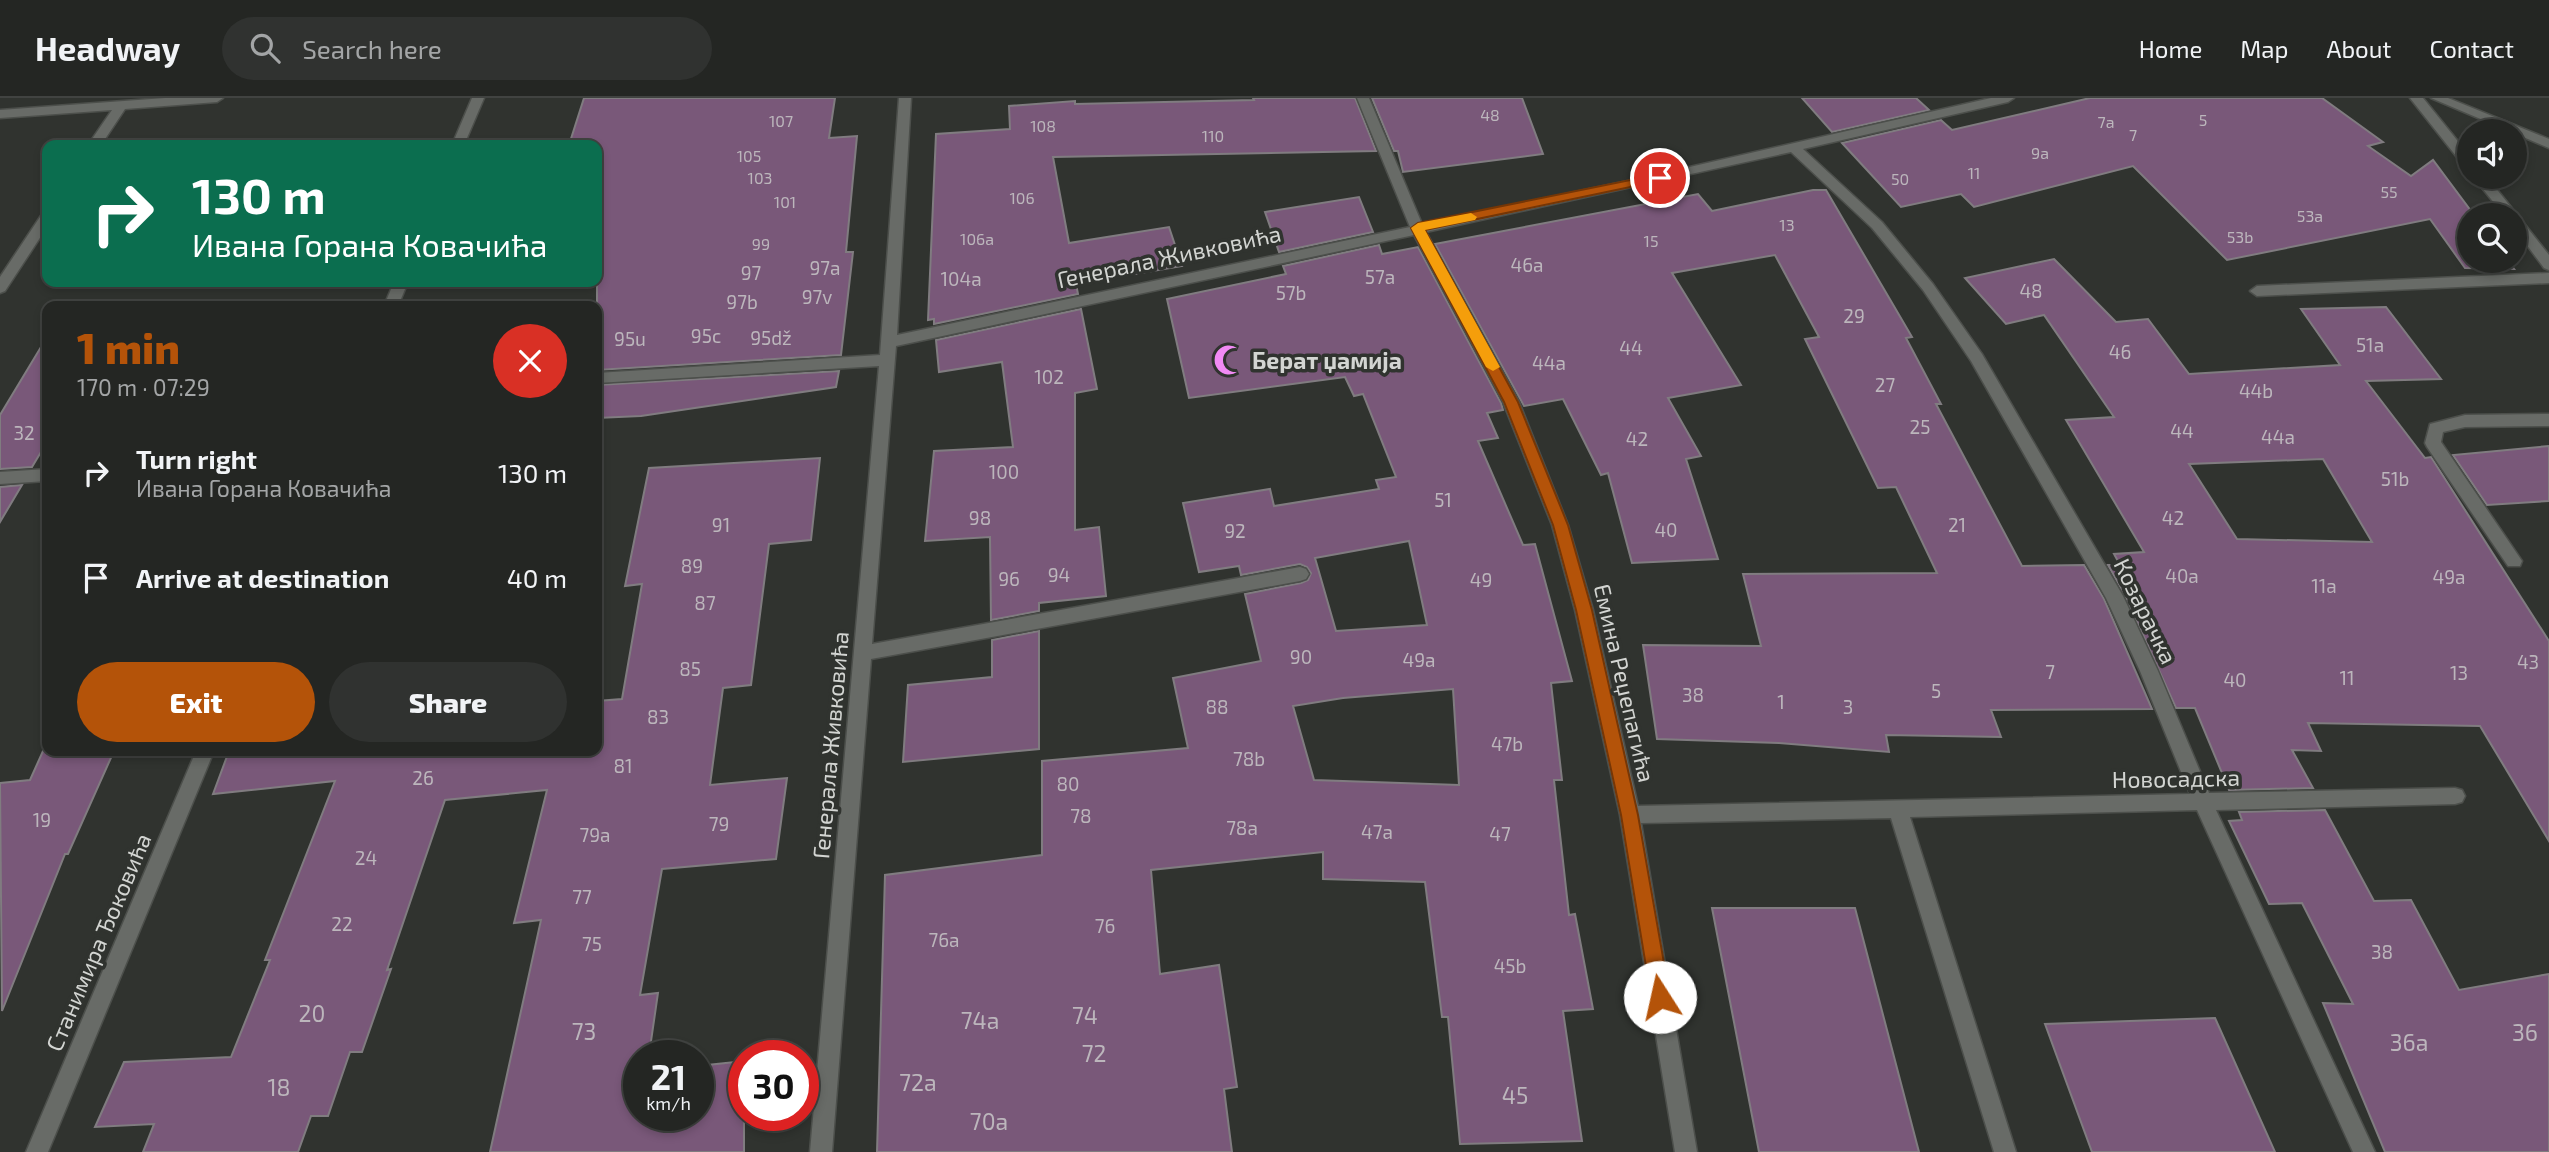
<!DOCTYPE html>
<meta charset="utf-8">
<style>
:root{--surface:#242623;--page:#303230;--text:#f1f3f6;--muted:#a3a5a6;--line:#414341;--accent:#b45309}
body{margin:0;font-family:"Exo 2",sans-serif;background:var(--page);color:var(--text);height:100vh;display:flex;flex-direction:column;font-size:26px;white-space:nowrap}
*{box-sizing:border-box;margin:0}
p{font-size:23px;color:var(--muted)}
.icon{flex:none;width:38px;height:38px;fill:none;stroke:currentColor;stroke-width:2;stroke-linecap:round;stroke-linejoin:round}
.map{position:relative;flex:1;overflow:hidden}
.details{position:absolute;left:42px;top:203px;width:560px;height:455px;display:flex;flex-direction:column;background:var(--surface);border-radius:14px;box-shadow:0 4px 10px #0003,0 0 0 2px var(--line)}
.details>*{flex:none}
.banner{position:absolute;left:42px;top:42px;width:560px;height:147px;border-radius:14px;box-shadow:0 4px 10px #0003,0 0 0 2px var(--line);background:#0b6e4f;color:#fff;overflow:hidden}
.buttons{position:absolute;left:2457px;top:21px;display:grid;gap:14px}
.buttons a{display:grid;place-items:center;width:70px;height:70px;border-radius:50%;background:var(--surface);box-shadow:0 4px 10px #0003,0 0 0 2px var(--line);font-size:35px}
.speed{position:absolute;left:623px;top:942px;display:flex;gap:14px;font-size:35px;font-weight:700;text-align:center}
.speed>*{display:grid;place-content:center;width:91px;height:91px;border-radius:50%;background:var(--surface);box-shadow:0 4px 10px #0003,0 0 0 2px var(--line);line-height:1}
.speed small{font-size:18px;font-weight:400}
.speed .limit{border:10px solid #d22;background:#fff;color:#111}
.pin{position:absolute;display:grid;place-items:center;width:60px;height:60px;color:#fff;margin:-30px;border:4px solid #fff;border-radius:50%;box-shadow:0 2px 7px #0007}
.me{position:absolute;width:77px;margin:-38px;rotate:350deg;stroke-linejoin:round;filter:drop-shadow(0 0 5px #0008)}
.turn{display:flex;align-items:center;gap:24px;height:147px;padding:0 35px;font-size:32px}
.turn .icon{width:91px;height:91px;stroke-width:2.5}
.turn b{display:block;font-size:49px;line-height:60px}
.round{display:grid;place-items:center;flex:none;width:74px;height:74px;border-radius:37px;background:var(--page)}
.summary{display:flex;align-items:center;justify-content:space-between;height:119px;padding:0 35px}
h1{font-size:42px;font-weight:800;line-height:52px;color:var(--accent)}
.button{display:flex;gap:14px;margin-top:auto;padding:14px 35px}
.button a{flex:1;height:80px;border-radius:42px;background:var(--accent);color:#fff;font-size:28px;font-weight:800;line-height:80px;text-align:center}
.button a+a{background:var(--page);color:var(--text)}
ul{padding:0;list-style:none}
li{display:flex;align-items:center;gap:21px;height:105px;padding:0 35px}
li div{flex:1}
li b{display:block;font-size:26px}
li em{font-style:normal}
header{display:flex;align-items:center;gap:42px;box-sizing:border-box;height:98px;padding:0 35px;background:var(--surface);border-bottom:2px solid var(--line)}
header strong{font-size:33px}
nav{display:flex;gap:38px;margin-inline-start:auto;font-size:24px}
.search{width:490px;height:63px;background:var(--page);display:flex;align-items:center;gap:18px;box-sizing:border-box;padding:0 24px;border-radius:38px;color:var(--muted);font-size:26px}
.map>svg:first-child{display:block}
.building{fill:#795879;stroke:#807c80;stroke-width:2;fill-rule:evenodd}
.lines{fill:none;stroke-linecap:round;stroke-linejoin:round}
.minor-casing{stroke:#4c4f4b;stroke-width:3}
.minor{fill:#686b67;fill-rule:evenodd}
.route{fill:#b45309;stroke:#753606;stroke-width:2}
.slow{fill:#f59e0b}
.labels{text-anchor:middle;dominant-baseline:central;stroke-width:7;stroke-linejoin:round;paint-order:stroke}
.far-number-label{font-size:16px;fill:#bcb6bc}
.number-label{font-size:19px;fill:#bcb6bc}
.street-label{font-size:23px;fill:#d3d5d2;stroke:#30332f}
.poi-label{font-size:23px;font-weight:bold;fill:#d3d5d2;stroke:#30332f;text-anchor:start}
.near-number-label{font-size:23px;fill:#bcb6bc}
</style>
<header>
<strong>Headway</strong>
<div class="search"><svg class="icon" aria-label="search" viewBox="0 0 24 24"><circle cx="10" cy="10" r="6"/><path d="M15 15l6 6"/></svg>Search here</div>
<nav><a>Home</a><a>Map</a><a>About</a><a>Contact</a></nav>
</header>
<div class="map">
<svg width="2549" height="1054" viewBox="0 0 2549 1054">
<rect width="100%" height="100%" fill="#30332f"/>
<g class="building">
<polygon points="584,0 835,0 829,40 857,38 846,154 853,154 841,257 597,272 597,47 569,47"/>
<polygon points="1253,0 1355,0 1376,53 1053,59 1069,145 1169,129 1182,168 1076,186 1078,196 934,226 934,221 928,222 936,36 1010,31 1009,8 1075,3 1075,6 1254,2"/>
<polygon points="1372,0 1522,0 1543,56 1403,74 1398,53 1394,53"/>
<polygon points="1802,0 1916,0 1929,12 1832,34"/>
<polygon points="2090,0 2322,0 2383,44 2368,48 2411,78 2433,62 2474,117 2469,117 2469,163 2508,163 2514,171 2465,170 2430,121 2227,162 2133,68 1974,109 1961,96 1901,109 1842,45 1941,22 1952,32"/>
<polygon points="1813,92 1826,92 1912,239 1906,240 1941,306 1936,306 2022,468 2084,467 2104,501 2152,611 1991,612 2001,639 1886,637 1889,654 1779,645 1657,641 1643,547 1761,548 1743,476 1937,475 1896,389 1878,390 1805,241 1819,239 1775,157 1672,175 1741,287 1668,300 1701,358 1686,361 1718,461 1632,465 1608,375 1601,377 1563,301 1524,308 1435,146 1698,96 1712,113"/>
<polygon points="1359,99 1373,134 1279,154 1265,114"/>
<path d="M 1379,147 L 1382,156 L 1418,149 L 1501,305 L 1503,312 L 1487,315 L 1498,340 L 1478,343 L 1523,447 L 1535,446 L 1572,583 L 1551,585 L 1562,682 L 1554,682 L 1569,817 L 1575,816 L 1593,911 L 1563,913 L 1582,1043 L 1460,1046 L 1448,919 L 1442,919 L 1425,784 L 1323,781 L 1323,754 L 1151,772 L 1160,876 L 1219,867 L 1237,989 L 1224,991 L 1232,1054 L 877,1054 L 885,777 L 1042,757 L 1042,663 L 1188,650 L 1173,580 L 1261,563 L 1245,496 L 1301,485 L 1308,482 L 1311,475 L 1307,469 L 1300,466 L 1241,477 L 1239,468 L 1199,474 L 1183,405 L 1270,391 L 1274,408 L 1379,391 L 1376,382 L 1396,379 L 1363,296 L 1354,298 L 1345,279 L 1189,300 L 1167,201 L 1286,176 L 1283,168 ZM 1409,443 L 1427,527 L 1336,533 L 1315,460 ZM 1453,591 L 1459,687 L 1314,682 L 1293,608 L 1343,600 Z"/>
<path d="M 2054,161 L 2116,224 L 2148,221 L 2189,276 L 2340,267 L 2301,211 L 2386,209 L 2441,281 L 2366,283 L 2425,360 L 2431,359 L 2549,543 L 2549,743 L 2480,628 L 2308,625 L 2321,653 L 2292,652 L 2313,690 L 2229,692 L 2195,610 L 2176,610 L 2125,497 L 2108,467 L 2120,467 L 2114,456 L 2144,454 L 2066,322 L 2114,319 L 2044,217 L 2006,226 L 1965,180 ZM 2323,361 L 2372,444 L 2237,441 L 2189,366 Z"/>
<polygon points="1081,211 1097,291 1075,295 1075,432 1099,429 1106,498 1039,505 1039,513 991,522 990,439 925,443 934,353 1013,349 1002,264 939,274 936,242"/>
<polygon points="47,239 47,344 32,369 0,371 0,317"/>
<polygon points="839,273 836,289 641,318 597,320 597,287"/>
<polygon points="2549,348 2549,403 2487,407 2453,357"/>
<polygon points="820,360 811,442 769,446 751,587 723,590 710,687 787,680 776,761 662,771 640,897 658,895 649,957 639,957 639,1017 698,1017 698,968 744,963 744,1054 490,1054 541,822 514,825 547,692 445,702 387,872 391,871 362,954 350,954 328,1018 311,1018 298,1054 143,1054 154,1026 95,1029 124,964 231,959 270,862 265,862 335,683 213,696 229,653 597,653 597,603 622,601 642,486 625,488 649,370"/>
<polygon points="22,387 0,424 0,389"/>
<polygon points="1039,533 1039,651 903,664 908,587 992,579 992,542"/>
<polygon points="43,653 114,653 68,756 65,756 2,913 0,685 30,682"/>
<polygon points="2325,712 2374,803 2411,802 2459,892 2549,876 2549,1054 2385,1054 2323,905 2353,906 2302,805 2269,806 2229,723 2242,722 2239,714"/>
<polygon points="1712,810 1855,810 1919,1054 1759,1054"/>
<polygon points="2215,920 2275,1054 2092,1054 2045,926"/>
</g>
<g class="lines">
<g class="minor-casing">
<g id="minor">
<polygon points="165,0 223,0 217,4 125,11 101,47 88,47 112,12 0,20 0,12"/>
<polygon points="472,0 484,0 464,47 452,47"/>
<path d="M 899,0 L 911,0 L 897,237 L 1410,129 L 1357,0 L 1369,0 L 1422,126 L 1633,82 L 1991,0 L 2014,0 L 2008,4 L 1803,51 L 1882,124 L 1933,186 L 1982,256 L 2123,498 L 2158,573 L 2209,695 L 2455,690 L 2462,692 L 2465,698 L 2462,704 L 2455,706 L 2216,712 L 2375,1054 L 2353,1054 L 2197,712 L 1910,719 L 2016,1054 L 1994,1054 L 1891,720 L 1641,725 L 1697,1054 L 1675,1054 L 1620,717 L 1575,512 L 1552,427 L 1503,304 L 1414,137 L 896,248 L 872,546 L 1300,469 L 1306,471 L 1309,476 L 1306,481 L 1300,483 L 871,561 L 832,1054 L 810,1054 L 879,268 L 597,285 L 597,275 L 880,257 ZM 1791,54 L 1872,130 L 1923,192 L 1971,263 L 2106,500 L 2140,573 L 2190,696 L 1638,708 L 1593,512 L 1568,427 L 1519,304 L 1426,134 Z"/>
<polygon points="2410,0 2423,0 2469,57 2469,69 2464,68"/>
<polygon points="2431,0 2448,0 2549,41 2549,50"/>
<polygon points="2473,79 2487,79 2549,157 2549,172 2544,170 2515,131 2515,117 2504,117"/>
<polygon points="47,115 47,129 5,193 0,195 0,179 42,116"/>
<polygon points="2549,175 2549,185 2257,198 2250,193 2257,188"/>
<polygon points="394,184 408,184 398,208 384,208"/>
<polygon points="2549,316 2549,328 2465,329 2443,334 2441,344 2522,463 2520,468 2508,468 2427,349 2425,345 2430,326 2465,317"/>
<polygon points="47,371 47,383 0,386 0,374"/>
<polygon points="196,653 214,653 48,1054 26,1054"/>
</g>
</g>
<use href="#minor" class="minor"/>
</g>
<polygon class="route" points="1660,76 1664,77 1664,82 1425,132 1518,304 1568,427 1592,512 1638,717 1670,899 1667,905 1660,908 1653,905 1651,899 1621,717 1576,512 1553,427 1504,304 1411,130 1418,125"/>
<polygon class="slow" points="1471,115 1477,119 1475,122 1425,132 1500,269 1493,273 1486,269 1411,130 1418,125"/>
<defs>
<g id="mosque-bare" transform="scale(2.415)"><path d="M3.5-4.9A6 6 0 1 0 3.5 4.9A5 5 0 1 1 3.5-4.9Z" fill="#f18af4" stroke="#30332f" stroke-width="2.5" paint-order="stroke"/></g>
</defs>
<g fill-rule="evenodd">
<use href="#mosque-bare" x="1229" y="262"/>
</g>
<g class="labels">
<g class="far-number-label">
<text x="1490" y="16">48</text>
<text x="2203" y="21">5</text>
<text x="781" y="22">107</text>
<text x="2106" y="23">7a</text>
<text x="1043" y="27">108</text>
<text x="2133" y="36">7</text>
<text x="1213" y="37">110</text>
<text x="2040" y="54">9a</text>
<text x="749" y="57">105</text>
<text x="1974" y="74">11</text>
<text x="760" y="79">103</text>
<text x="1900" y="80">50</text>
<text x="2389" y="93">55</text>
<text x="1022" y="99">106</text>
<text x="785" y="103">101</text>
<text x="2310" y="117">53a</text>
<text x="1787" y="126">13</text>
<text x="2240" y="138">53b</text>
<text x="977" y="140">106a</text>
<text x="1651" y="142">15</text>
<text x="761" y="145">99</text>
</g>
<g class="number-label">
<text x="1527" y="166">46a</text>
<text x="825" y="169">97a</text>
<text x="751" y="174">97</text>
<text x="1380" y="178">57a</text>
<text x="961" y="180">104a</text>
<text x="2031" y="192">48</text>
<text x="1291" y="194">57b</text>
<text x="817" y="198">97v</text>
<text x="742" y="203">97b</text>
<text x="1854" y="217">29</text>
<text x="706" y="237">95c</text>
<text x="771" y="239">95dž</text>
<text x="630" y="240">95u</text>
<text x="2370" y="246">51a</text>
<text x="1631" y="249">44</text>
<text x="2120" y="253">46</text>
<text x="1549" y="264">44a</text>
<text x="1049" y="278">102</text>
<text x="1885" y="286">27</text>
<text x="2256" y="292">44b</text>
<text x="1920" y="328">25</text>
<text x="2182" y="332">44</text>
<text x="24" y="334">32</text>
<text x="2278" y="338">44a</text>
<text x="1637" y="340">42</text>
<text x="1004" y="373">100</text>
<text x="2395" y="380">51b</text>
<text x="1443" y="401">51</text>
<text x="980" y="419">98</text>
<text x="2173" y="419">42</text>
<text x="721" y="426">91</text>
<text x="1957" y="426">21</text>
<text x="1666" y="431">40</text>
<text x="1235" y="432">92</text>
<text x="692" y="467">89</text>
<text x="1059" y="476">94</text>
<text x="2182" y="477">40a</text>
<text x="2449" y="478">49a</text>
<text x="1009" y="480">96</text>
<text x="1481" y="481">49</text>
<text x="2324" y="487">11a</text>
<text x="705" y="504">87</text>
<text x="1301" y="558">90</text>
<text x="1419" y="561">49a</text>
<text x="2528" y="563">43</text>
<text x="690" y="570">85</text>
<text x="2050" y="573">7</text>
<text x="2459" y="574">13</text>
<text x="2347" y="579">11</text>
<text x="2235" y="581">40</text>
<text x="1936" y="592">5</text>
<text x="1693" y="596">38</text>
<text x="1781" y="603">1</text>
<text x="1217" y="608">88</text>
<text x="1848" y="608">3</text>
<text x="658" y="618">83</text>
<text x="1507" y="645">47b</text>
<text x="1249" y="660">78b</text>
<text x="623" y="667">81</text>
<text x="423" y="679">26</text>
<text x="1068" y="685">80</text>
<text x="1081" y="717">78</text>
<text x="42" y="721">19</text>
<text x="719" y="725">79</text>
<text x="1242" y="729">78a</text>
<text x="1377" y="733">47a</text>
<text x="1500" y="735">47</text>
<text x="595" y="736">79a</text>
<text x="366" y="759">24</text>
<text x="582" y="798">77</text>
<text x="342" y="825">22</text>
<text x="1105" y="827">76</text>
<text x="944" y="841">76a</text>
<text x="592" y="845">75</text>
<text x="2382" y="853">38</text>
<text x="1510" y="867">45b</text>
</g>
<g class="street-label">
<text transform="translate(1169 158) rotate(-12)">Генерала Живковића</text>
<text transform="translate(2146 513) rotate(64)">Козарачка</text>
<text transform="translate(1625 585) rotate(77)">Емина Реџепагића</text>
<text transform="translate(830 647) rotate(-85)">Генерала Живковића</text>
<text transform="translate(2176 680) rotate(-1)">Новосадска</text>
<text transform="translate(98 844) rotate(-67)">Станимира Ђоковића</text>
</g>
<g class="poi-label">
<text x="1252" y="262">Берат џамија</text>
</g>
<g class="near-number-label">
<text x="312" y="915">20</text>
<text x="1085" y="917">74</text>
<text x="980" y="922">74a</text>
<text x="584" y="933">73</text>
<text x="2525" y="934">36</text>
<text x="2409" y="944">36a</text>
<text x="1094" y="955">72</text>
<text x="918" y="984">72a</text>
<text x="279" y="989">18</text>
<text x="1515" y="997">45</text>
<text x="989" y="1023">70a</text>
</g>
</g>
</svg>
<div class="buttons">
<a><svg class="icon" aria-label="sound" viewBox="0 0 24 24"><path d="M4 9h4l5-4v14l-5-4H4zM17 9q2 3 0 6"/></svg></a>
<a><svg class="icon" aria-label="search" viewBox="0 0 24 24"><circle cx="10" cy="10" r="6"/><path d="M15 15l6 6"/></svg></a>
</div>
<div class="speed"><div>21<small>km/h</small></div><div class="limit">30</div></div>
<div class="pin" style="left:1660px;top:80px;background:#d93025"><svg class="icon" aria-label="arrive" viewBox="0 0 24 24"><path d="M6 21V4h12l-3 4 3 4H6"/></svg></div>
<svg class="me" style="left:1660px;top:899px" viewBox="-20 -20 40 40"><circle r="19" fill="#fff"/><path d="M0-13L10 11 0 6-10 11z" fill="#b45309"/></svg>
<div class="banner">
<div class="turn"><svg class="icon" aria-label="right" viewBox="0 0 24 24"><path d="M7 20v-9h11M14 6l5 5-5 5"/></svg><div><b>130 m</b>Ивана Горана Ковачића</div></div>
</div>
<section class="details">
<div class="summary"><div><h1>1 min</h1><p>170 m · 07:29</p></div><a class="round" style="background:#d93025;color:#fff"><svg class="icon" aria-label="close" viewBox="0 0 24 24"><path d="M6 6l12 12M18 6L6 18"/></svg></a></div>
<ul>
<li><svg class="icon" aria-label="right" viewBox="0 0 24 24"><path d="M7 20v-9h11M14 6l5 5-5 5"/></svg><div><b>Turn right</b><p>Ивана Горана Ковачића</p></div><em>130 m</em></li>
<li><svg class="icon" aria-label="arrive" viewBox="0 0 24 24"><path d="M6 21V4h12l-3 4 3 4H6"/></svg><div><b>Arrive at destination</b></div><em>40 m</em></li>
</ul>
<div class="button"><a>Exit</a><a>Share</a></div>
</section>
</div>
